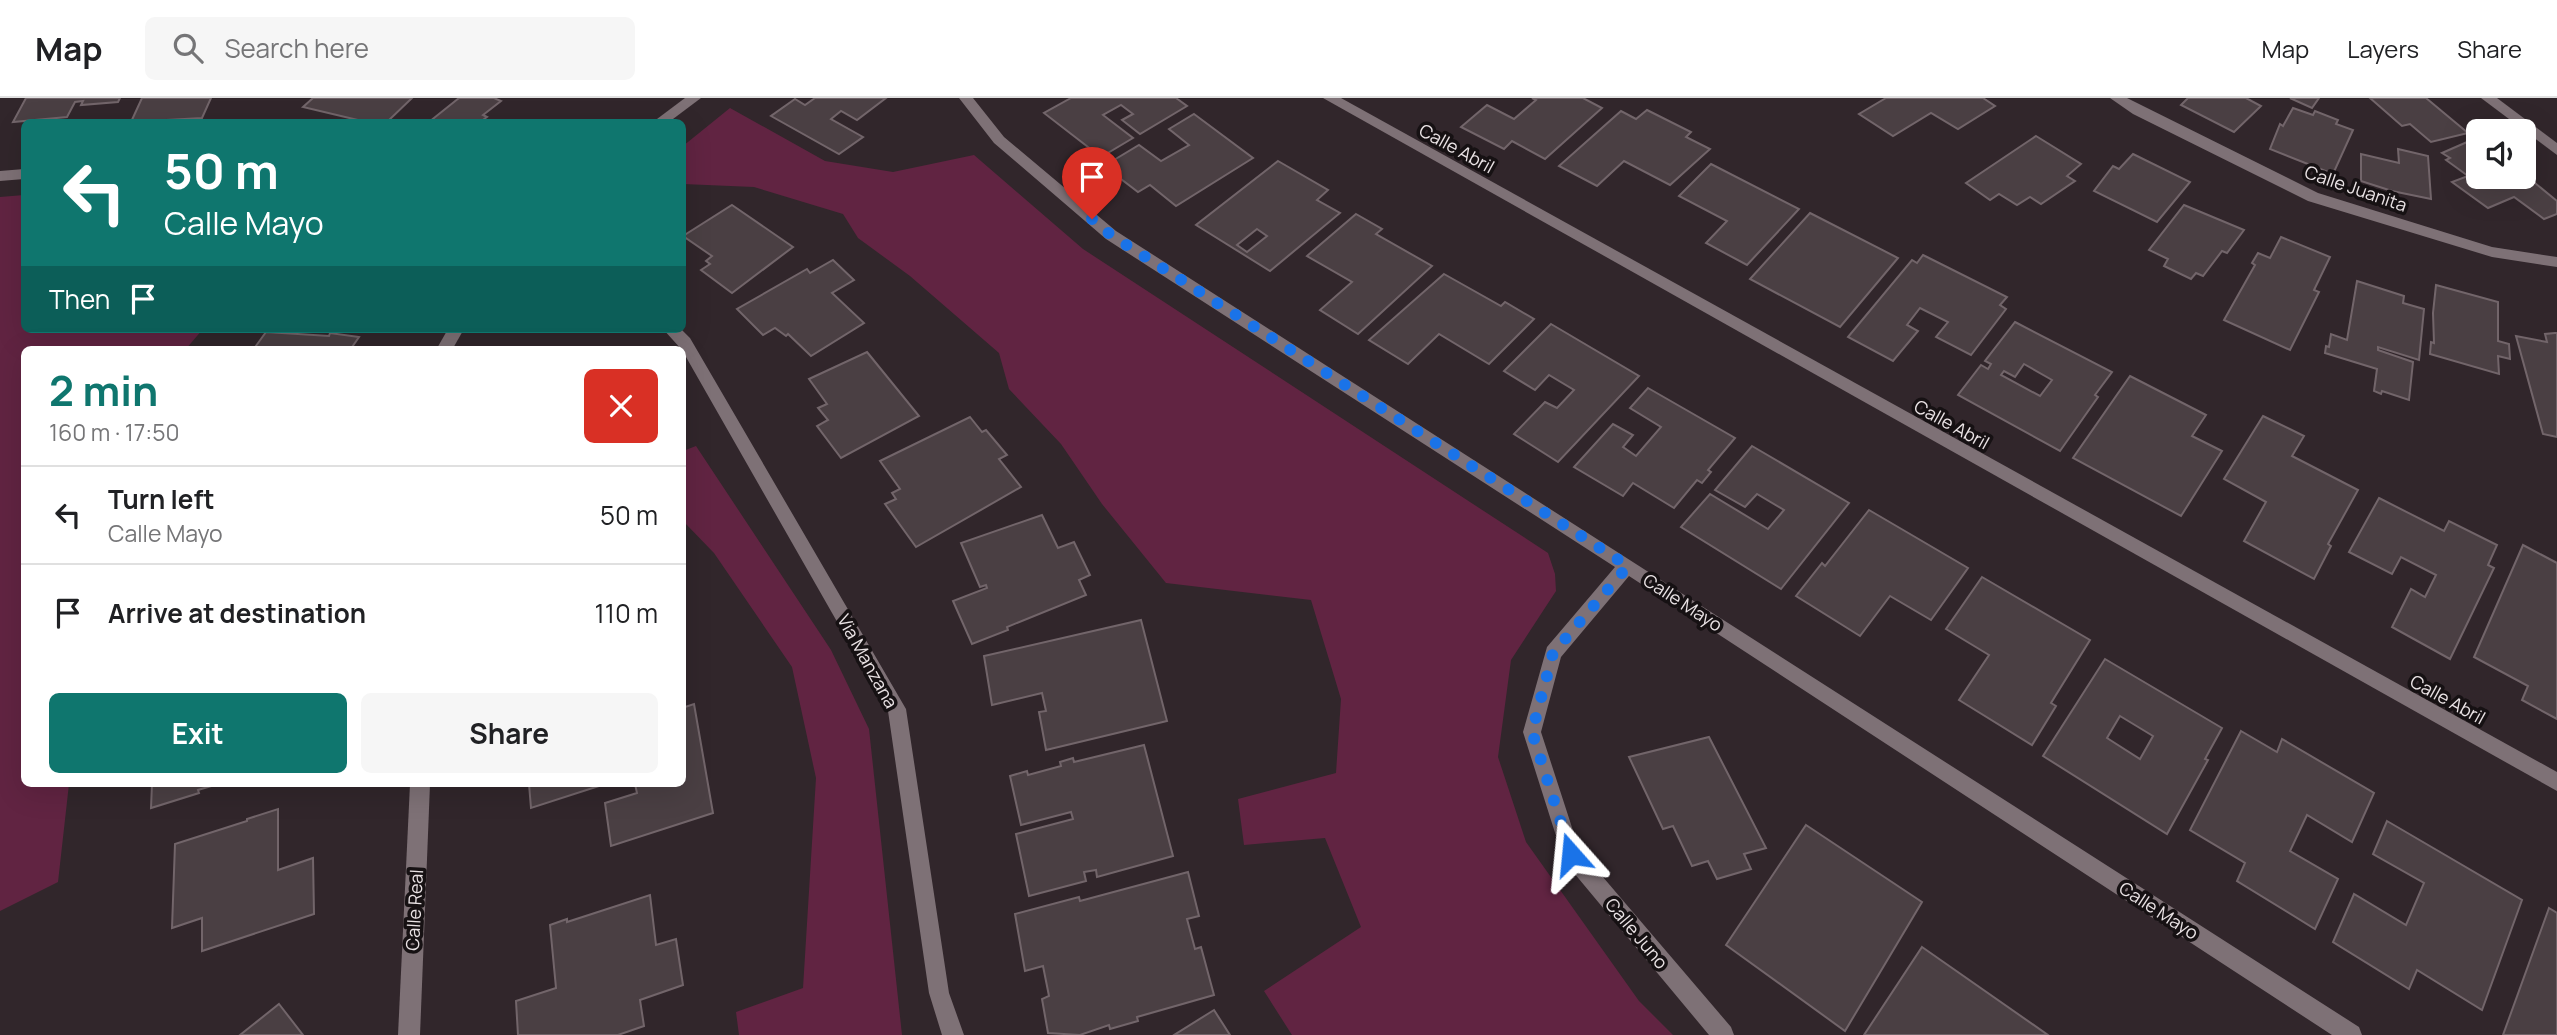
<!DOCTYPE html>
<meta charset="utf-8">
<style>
:root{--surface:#fff;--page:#f6f6f6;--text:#202124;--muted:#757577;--line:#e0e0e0;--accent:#0f766e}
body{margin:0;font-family:Manrope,sans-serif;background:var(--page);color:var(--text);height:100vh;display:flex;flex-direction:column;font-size:26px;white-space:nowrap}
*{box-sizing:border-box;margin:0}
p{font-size:23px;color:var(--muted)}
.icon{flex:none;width:38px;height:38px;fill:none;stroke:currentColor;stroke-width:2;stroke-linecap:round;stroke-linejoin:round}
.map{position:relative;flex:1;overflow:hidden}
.details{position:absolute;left:21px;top:248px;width:665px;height:441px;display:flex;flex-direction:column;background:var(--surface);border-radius:10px;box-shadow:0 7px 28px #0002}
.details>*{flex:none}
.hud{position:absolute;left:21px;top:21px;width:665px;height:214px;border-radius:10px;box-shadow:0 7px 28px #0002;background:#0f766e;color:#fff;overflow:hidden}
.fabs{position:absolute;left:2466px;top:21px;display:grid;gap:14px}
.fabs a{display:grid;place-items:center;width:70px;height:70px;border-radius:10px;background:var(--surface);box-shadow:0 7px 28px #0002;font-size:35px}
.pin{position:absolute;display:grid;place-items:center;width:60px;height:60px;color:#fff;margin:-72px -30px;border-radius:50% 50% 50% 0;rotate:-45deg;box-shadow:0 0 7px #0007}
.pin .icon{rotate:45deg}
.me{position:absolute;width:77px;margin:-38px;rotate:342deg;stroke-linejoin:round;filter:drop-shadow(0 0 5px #0008)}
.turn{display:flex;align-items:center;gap:24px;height:147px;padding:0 28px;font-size:32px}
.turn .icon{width:91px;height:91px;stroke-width:2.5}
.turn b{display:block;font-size:49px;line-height:60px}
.then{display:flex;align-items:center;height:66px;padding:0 28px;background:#0003;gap:14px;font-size:26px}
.round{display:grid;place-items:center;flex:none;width:74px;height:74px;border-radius:10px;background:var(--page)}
.overview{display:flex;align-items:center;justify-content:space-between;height:119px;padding:0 28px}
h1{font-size:42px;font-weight:700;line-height:52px;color:var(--accent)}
.primary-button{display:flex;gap:14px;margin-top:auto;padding:14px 28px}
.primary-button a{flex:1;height:80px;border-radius:10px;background:var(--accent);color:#fff;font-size:28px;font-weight:700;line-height:80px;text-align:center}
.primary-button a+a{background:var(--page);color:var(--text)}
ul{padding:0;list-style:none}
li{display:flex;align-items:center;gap:21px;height:98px;padding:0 28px;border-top:2px solid var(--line)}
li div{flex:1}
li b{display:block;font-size:26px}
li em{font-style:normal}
header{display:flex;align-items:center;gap:42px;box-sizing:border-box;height:98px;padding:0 35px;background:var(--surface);border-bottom:2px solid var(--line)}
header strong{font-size:33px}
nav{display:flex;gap:38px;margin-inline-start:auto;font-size:24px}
.search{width:490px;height:63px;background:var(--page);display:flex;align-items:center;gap:18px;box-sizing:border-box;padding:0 24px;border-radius:10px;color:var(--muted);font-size:26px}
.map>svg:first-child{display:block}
.green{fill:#612442}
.building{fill:#4a3f43;stroke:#72656a;stroke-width:2;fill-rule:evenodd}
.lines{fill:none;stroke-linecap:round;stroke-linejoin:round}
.minor{fill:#7e7176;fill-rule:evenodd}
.tertiary{fill:#7e7176;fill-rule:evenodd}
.route{stroke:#1a73e8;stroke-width:12;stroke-dasharray:0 21.6}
.labels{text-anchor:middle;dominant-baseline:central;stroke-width:7;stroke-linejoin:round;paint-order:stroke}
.street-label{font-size:18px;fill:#eae3e5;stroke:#161113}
</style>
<header>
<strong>Map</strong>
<div class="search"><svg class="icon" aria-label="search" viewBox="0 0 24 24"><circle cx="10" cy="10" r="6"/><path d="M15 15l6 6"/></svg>Search here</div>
<nav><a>Map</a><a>Layers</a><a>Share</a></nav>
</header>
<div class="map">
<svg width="2557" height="937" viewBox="0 0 2557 937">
<rect width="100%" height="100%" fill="#31262b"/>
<g class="green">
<polygon points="730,10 825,63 893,74 974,57 1083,151 1548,455 1555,476 1556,493 1511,562 1498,659 1526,744 1639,903 1673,937 1292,937 1264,893 1361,829 1325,740 1244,747 1238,701 1336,675 1341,601 1311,502 1166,485 1102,406 1061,346 1009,291 999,255 910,178 858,140 843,116 754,89 683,86 683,48"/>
<polygon points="24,97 24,231 203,231 185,252 24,252 24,686 69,686 58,784 0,813 0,99"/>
<polygon points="696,348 831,552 869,631 902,937 739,937 736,914 803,890 816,680 792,569 714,455 683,423 683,353"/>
</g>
<g class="building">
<polygon points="26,0 120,0 118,4 81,7 83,3 75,4 67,19 13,24"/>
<polygon points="142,0 211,0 202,20 131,24"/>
<polygon points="313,0 412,0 387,24 362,23 303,9"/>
<polygon points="459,0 494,0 501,3 483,17 487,19 480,24 429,24"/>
<polygon points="815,0 886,0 857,22 841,13 831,21 863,39 839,56 771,18 795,1 805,7"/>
<polygon points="1071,0 1176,0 1187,8 1140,36 1122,22 1133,16 1121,7 1103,17 1133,40 1101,59 1044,15"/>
<polygon points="1532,0 1583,0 1602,10 1545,61 1512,43 1504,51 1461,29 1487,7 1514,21 1536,2"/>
<polygon points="1886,0 1983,0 1995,8 1958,31 1931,15 1893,38 1859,16"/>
<polygon points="2188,0 2246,0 2261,8 2234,34 2181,7"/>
<polygon points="2290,0 2319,0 2312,10"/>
<polygon points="2370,0 2426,0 2468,35 2431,44 2410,26 2402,28"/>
<polygon points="2293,10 2313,17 2315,13 2338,22 2336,26 2353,32 2333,76 2270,51 2280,26 2283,28"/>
<polygon points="1647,12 1691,34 1686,39 1710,51 1670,87 1624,63 1597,88 1559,68 1621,13 1636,21"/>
<polygon points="1194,16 1253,60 1176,108 1150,87 1138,94 1104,68 1139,47 1161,63 1189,47 1169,31"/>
<polygon points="2036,38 2081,66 2067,78 2075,83 2041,106 2030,99 2017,107 1999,96 1990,102 1966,85"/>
<polygon points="2474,41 2478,44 2478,79 2524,79 2524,76 2557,103 2557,116 2544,121 2514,99 2488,110 2452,84 2468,78 2446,62 2450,60 2442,55"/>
<polygon points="2398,51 2428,58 2431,101 2392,93 2361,83 2361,56 2399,65"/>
<polygon points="2133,56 2190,84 2157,124 2094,93 2113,68 2119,71"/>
<path d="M 1278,63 L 1328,92 L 1317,102 L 1340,115 L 1270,173 L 1196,127 ZM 1257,131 L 1267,138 L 1247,154 L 1237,147 Z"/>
<polygon points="1711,66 1799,111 1747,167 1706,145 1727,123 1679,98"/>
<polygon points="732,107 793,149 732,195 701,172 710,166 706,163 712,158 683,138"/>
<polygon points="2184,107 2244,132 2227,155 2222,153 2203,178 2196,175 2191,181 2164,168 2168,161 2149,152"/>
<polygon points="1810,115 1898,160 1840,229 1750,181"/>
<polygon points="1356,116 1382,131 1376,136 1432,168 1358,236 1320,212 1352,184 1307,158"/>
<polygon points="2281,139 2330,159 2314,192 2319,194 2290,252 2224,222 2255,167 2252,165 2258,155 2270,160"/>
<polygon points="1923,157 2007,199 2000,207 2006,211 1971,257 1936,239 1948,224 1920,210 1907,227 1918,233 1893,263 1848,239 1912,162 1917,165"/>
<polygon points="833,162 854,182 832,195 864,225 811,258 788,236 786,238 775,230 763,237 737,211 807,171 810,175"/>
<polygon points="1444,176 1501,208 1505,204 1534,221 1489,266 1439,236 1408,266 1369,242"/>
<polygon points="2357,183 2404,198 2403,205 2424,211 2419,262 2378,249 2378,252 2413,264 2409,302 2382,293 2381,296 2374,293 2377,271 2325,255 2326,248 2329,249 2331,236 2347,242"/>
<polygon points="2436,187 2498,204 2498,243 2509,246 2510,261 2498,258 2499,276 2430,256 2431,244 2434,245 2433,215"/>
<path d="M 2015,224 L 2112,274 L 2095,297 L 2098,299 L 2060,353 L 1958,297 L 1981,267 L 1988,271 L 1991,266 L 1985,263 ZM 2024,266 L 2052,282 L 2040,298 L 2001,277 L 2004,273 L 2015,279 Z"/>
<polygon points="1551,226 1639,278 1558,364 1514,336 1545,304 1557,310 1574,292 1549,277 1535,292 1504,273"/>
<polygon points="266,234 329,238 330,235 359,239 350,252 253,252"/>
<polygon points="2555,235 2557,235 2557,339 2543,336 2516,238 2547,244 2545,236"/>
<polygon points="867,254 919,318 841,360 817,328 828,322 818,310 827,306 809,281"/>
<polygon points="2130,278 2206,317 2192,338 2222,353 2181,418 2073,360"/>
<polygon points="1648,290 1735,340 1708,372 1711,374 1702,385 1697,382 1674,410 1633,385 1623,398 1574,369 1613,326 1633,337 1623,349 1636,358 1661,329 1630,310"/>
<polygon points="2263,318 2304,338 2292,358 2358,392 2328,446 2331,448 2314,481 2244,443 2266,404 2224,381"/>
<polygon points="970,319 982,334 986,332 1007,357 999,361 1021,389 916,449 885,406 896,401 892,395 900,391 880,363"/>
<polygon points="1752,348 1849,405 1781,491 1681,429 1710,396 1768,431 1784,412 1757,396 1745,409 1715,392"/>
<polygon points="2379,400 2444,433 2449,423 2497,447 2488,467 2494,470 2450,561 2392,529 2411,491 2425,499 2436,477 2401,459 2392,476 2349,454"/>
<polygon points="1869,412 1968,470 1931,522 1890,498 1860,538 1796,498 1822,465 1825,468"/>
<polygon points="1042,417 1058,450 1074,444 1090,477 1079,482 1086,497 1007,529 1008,532 972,546 953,503 987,490 986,487 980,489 961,445"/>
<polygon points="2523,447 2557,465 2557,621 2522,602 2528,588 2474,559"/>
<polygon points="1982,479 2090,542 2051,605 2056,608 2032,647 1959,602 1989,557 1946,531"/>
<polygon points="1141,522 1167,623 1046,652 1039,614 1046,613 1042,595 992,607 984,558"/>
<path d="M 2105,561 L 2222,630 L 2205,661 L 2208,662 L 2167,736 L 2043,658 ZM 2120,618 L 2153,638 L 2140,661 L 2107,640 Z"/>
<polygon points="694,606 713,715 611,748 605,705 637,695 635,686 682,686 682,610"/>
<polygon points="2241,633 2277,654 2282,641 2374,695 2352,744 2307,717 2290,753 2338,781 2315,831 2237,783 2245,765 2190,732"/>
<polygon points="1709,639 1766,750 1744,756 1751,771 1717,781 1708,763 1692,768 1673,728 1663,731 1629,659"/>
<polygon points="1144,647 1173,758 1097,779 1096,772 1084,774 1086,783 1029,798 1016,736 1073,721 1071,714 1021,727 1010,678 1027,673 1028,677 1061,668 1060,664 1073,660 1074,664"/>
<polygon points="152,686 218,686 198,692 199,695 151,710"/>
<polygon points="529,686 599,686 599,688 531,710"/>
<polygon points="278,711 278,772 313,760 314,816 202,853 202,820 172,830 175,746 247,723 247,721"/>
<polygon points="2387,723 2522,802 2482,912 2417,872 2409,891 2333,844 2354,796 2406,827 2424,785 2373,756"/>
<polygon points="1806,727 1922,804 1845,933 1726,847"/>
<polygon points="1188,774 1199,818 1187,821 1195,851 1201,849 1214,897 1137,919 1138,923 1110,931 1109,927 1080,937 1048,935 1042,901 1049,898 1043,868 1025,873 1015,816 1079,799 1080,803"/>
<polygon points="650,797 656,847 676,841 683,887 640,902 644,928 618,937 518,937 516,903 556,890 550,827 567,821 567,824"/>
<polygon points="2549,810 2557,815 2557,937 2503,937"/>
<polygon points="1922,849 2048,937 1864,937"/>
<polygon points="279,906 303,937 240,937"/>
<polygon points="1214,912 1230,937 1174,937"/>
</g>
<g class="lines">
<g class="minor">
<polygon points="959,0 973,0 1004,39 1116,133 2359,929 2362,937 2332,937 1629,478 1561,559 1541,634 1579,751 1731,929 1734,937 1709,937 1564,763 1523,634 1547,549 1615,469 1106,141 994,45"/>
<polygon points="1323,0 1341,0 2557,674 2557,693"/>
<polygon points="2110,0 2127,0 2318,95 2492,149 2557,159 2557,169 2492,159 2308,103 2133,16"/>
<polygon points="24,71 24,81 0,83 0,73"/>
<polygon points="663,231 681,231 690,240 906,611 949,895 964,937 942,937 929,895 888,613 682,252"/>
</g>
<g class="tertiary">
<polygon points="685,0 701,0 669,24 653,24"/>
<polygon points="2481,0 2497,0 2557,45 2557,57"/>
<polygon points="448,231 464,231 452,252 436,252"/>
<polygon points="410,686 430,686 420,937 398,937"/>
</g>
</g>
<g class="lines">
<polyline class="route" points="1092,121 1111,137 1628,468 1553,555 1532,634 1571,756"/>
</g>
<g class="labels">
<g class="street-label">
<text transform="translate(1457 50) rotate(29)">Calle Abril</text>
<text transform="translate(2356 90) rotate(19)">Calle Juanita</text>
<text transform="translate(1952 326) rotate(29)">Calle Abril</text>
<text transform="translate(1683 504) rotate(33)">Calle Mayo</text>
<text transform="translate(868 563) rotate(61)">Via Manzana</text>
<text transform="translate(2448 601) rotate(29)">Calle Abril</text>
<text transform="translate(414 812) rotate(-87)">Calle Real</text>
<text transform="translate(2159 812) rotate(33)">Calle Mayo</text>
<text transform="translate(1637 835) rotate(50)">Calle Juno</text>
</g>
</g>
</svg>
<div class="fabs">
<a><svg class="icon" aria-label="sound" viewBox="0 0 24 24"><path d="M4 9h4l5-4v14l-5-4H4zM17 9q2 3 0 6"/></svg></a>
</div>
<div class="pin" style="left:1092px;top:121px;background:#d93025"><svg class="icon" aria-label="arrive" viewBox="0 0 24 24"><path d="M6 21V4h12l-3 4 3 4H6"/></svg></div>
<svg class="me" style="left:1571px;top:756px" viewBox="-20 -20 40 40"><path d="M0-17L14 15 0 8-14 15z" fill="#1a73e8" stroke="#fff" stroke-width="4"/></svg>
<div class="hud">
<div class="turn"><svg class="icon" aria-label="left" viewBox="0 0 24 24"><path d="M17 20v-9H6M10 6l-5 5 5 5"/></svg><div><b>50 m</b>Calle Mayo</div></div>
<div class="then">Then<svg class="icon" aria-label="arrive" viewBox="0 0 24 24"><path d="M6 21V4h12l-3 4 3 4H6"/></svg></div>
</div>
<section class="details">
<div class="overview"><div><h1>2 min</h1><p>160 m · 17:50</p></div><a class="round" style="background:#d93025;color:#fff"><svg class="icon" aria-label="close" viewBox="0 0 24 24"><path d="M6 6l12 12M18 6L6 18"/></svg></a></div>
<ul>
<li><svg class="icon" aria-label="left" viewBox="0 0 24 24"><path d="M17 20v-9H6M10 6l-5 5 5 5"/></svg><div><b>Turn left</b><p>Calle Mayo</p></div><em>50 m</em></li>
<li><svg class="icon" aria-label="arrive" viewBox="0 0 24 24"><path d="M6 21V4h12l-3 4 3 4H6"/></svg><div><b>Arrive at destination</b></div><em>110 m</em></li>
</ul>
<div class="primary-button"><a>Exit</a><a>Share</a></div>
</section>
</div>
